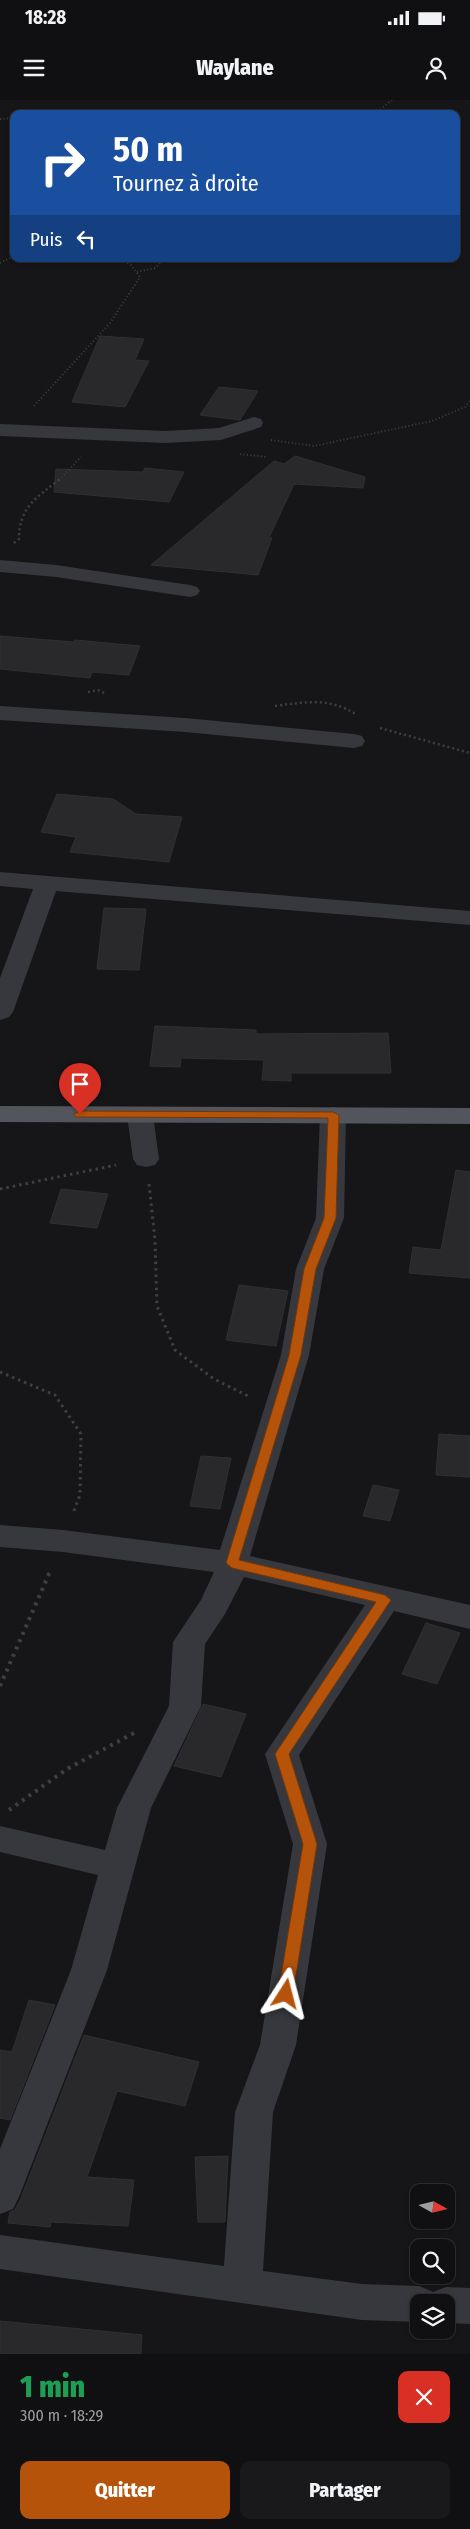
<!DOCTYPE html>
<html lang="fr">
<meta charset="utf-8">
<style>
:root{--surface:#101012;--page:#19191b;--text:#f1f3f6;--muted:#9c9d9f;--line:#303032;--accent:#b45309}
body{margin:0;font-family:"Fira Sans Condensed",sans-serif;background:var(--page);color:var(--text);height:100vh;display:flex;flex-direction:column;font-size:19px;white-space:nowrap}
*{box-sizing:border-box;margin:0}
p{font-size:16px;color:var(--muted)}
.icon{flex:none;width:28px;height:28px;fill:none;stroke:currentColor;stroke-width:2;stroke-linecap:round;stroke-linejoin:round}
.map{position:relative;height:2254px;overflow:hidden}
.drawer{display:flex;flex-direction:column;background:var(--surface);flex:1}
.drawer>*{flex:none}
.banner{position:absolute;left:10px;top:10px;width:450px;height:152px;border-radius:10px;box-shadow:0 1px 4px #0004,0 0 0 1px var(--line);background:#1a4fa0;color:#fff;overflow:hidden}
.needle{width:32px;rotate:98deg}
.fabs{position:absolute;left:410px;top:2084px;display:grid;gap:10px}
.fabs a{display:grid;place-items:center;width:45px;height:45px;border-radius:10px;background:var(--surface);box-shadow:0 1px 4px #0004,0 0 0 1px var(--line);font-size:25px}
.pin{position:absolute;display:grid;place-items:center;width:42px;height:42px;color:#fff;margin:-51px -21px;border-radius:50% 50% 50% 0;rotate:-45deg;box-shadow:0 0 5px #0007}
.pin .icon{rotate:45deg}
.me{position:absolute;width:55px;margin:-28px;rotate:9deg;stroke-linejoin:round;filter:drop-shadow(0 0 4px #0008)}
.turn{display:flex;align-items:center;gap:18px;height:105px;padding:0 20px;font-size:22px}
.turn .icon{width:65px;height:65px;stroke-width:2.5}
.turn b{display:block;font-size:35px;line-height:42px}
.then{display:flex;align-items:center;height:48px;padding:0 20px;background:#0003;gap:10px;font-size:19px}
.round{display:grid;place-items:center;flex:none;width:52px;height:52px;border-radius:10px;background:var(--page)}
.summary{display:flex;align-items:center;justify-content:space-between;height:85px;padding:0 20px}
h1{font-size:30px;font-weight:800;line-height:38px;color:#1e9e55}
.action{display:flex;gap:10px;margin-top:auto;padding:10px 20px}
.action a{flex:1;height:58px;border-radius:10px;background:var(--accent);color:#fff;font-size:20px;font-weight:800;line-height:58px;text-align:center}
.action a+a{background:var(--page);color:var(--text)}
.status{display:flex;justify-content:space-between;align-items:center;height:35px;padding:0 25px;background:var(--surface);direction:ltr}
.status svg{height:14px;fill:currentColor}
header{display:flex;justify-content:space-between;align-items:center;height:65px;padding:0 20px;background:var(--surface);font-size:22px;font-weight:800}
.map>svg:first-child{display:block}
.building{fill:#29292c;stroke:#303034}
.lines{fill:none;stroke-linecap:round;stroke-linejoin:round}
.path-far3{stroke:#3d3f44;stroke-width:2;stroke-dasharray:1 2.5;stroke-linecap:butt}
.path-far2{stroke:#3d3f44;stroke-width:2.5;stroke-dasharray:2 3;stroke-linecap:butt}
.path-far1{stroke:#3d3f44;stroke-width:3;stroke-dasharray:2.5 4;stroke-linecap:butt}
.path{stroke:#3d3f44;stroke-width:4;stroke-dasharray:3 5;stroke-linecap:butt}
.minor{fill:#37383d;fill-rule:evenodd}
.primary{fill:#53555c;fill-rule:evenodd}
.route{fill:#b45309;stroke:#753606}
</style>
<div class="status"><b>18:28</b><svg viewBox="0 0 49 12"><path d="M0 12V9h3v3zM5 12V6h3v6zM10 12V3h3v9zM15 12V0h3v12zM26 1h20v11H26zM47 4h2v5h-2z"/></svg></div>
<header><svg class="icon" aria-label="menu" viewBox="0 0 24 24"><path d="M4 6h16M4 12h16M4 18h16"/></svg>Waylane<svg class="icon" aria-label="person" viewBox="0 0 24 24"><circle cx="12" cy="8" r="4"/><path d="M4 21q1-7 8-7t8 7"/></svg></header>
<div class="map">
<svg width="470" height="2254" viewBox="0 0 470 2254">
<rect width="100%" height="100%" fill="#161618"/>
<g class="building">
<polygon points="100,236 144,239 135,260 149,261 125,307 72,302"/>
<polygon points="219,287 258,291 240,320 200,315"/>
<polygon points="295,356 365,377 363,388 294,384 269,438 272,438 258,475 151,465 274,361 284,364"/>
<polygon points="145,368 184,372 169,402 54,392 56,369 143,372"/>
<polygon points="0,536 74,542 75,540 140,546 129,575 92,572 90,578 0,569"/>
<polygon points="57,694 113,699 136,714 182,717 169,762 70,752 76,737 41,732"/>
<polygon points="104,808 146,809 139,870 97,869"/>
<polygon points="155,926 256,930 256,934 388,933 391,973 291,973 291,981 262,980 264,960 181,958 180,967 150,966"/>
<polygon points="456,1070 470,1072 470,1178 409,1173 413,1147 441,1150"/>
<polygon points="61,1089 108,1094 97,1128 50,1123"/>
<polygon points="239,1185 288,1191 276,1246 226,1240"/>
<polygon points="439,1334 470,1336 470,1377 436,1375"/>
<polygon points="201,1356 231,1358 220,1409 190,1406"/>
<polygon points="373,1385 399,1390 390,1421 363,1416"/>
<polygon points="426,1523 460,1533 437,1584 402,1574"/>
<polygon points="203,1604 246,1614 221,1677 174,1666"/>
<polygon points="29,1900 55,1905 10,2020 0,2018 0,1950 12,1952"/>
<polygon points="84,1935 199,1962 185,2006 117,1991 87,2077 134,2080 128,2126 51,2122 50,2127 8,2123 10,2112 15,2110 21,2098"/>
<polygon points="228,2056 225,2122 198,2122 195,2057"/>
<polygon points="0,2221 142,2235 141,2254 0,2254"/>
</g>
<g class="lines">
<g class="path-far3">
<polyline points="375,14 392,0"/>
<polyline points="0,19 14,18"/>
<polyline points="0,163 14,156"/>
<polyline points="137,172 155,168 164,159"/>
<polyline points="34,306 110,223 140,177 131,165 119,159"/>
<polyline points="271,340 314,346 432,321 465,307 470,301"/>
<polyline points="240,354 267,357"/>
<polyline points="59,380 81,357"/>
</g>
<g class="path-far2">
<path d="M 14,443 L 19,439 C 19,407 37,397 60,379"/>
<polyline points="88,592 98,590 104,593"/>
<path d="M 275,606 C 305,602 330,597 357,615"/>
<polyline points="380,628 470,653"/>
</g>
<g class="path-far1">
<polyline points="149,1084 155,1140 157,1206 175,1250 214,1279 250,1297"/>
<polyline points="0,1089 116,1065"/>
<polyline points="0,1272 55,1295 81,1334 80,1395 73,1413"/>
<polyline points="48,1475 51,1469"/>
</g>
<g class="path">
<polyline points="0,1586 49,1474"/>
<polyline points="9,1710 67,1669 134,1633"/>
</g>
<g class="minor">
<polygon points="254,317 261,319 263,323 261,327 221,340 165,343 0,336 0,324 165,331 219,328"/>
<polygon points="0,460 56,465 190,485 197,487 200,491 197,495 190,497 56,477 0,472"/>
<polygon points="0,606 185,618 354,634 362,636 365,641 362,646 354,648 185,632 0,620"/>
<polygon points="0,772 470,811 470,825 56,791 13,912 9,917 0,920 0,878 33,789 0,786"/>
<polygon points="140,1007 149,1009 153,1015 159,1059 155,1065 146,1067 137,1065 133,1059 127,1015 131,1009"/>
<polygon points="333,1007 342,1009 346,1015 344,1118 324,1169 309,1255 250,1456 470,1505 470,1529 394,1511 299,1655 327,1744 296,1945 273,2012 263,2171 362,2184 419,2186 433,2192 446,2187 470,2188 470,2224 446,2223 446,2202 419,2202 419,2222 362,2220 0,2169 0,2135 224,2166 235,2012 260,1945 293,1744 265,1654 365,1505 244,1477 225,1514 205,1544 201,1606 151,1708 107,1870 19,2097 13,2109 0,2114 0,2049 71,1870 98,1775 0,1752 0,1726 105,1750 117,1708 169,1606 173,1542 201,1500 214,1472 63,1452 0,1447 0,1425 63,1430 220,1450 281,1255 296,1169 316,1118 320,1015 324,1009"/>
</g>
<polygon class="primary" points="0,1006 470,1008 470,1024 0,1022"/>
</g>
<polygon class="route" points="80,1011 333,1012 339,1015 336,1118 316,1169 301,1255 239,1460 385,1495 391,1500 289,1654 317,1744 293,1894 291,1898 286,1900 281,1898 278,1894 303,1744 275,1654 376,1502 232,1468 226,1463 289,1255 304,1169 324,1118 328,1018 76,1017 74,1014"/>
</svg>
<div class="fabs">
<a><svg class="needle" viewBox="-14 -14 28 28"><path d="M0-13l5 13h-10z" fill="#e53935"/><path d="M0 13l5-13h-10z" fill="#9c9d9f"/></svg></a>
<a><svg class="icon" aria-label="search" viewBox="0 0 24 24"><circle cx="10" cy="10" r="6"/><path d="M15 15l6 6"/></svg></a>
<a><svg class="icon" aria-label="layers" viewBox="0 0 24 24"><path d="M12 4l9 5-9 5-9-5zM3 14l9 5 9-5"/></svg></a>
</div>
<div class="pin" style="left:80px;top:1014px;background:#d93025"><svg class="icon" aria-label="arrive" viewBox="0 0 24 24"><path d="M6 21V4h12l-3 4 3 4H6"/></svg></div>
<svg class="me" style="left:286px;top:1894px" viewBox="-20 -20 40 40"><path d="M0-17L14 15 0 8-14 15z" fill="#b45309" stroke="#fff" stroke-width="4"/></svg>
<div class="banner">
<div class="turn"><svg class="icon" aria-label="right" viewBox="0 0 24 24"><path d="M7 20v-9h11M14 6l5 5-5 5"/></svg><div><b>50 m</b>Tournez à droite</div></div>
<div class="then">Puis<svg class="icon" aria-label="left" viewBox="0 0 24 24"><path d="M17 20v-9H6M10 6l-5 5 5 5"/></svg></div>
</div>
</div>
<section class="drawer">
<div class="summary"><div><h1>1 min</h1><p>300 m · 18:29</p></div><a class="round" style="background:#d93025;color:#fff"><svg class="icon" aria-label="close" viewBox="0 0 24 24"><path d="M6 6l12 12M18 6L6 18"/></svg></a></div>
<div class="action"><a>Quitter</a><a>Partager</a></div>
</section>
